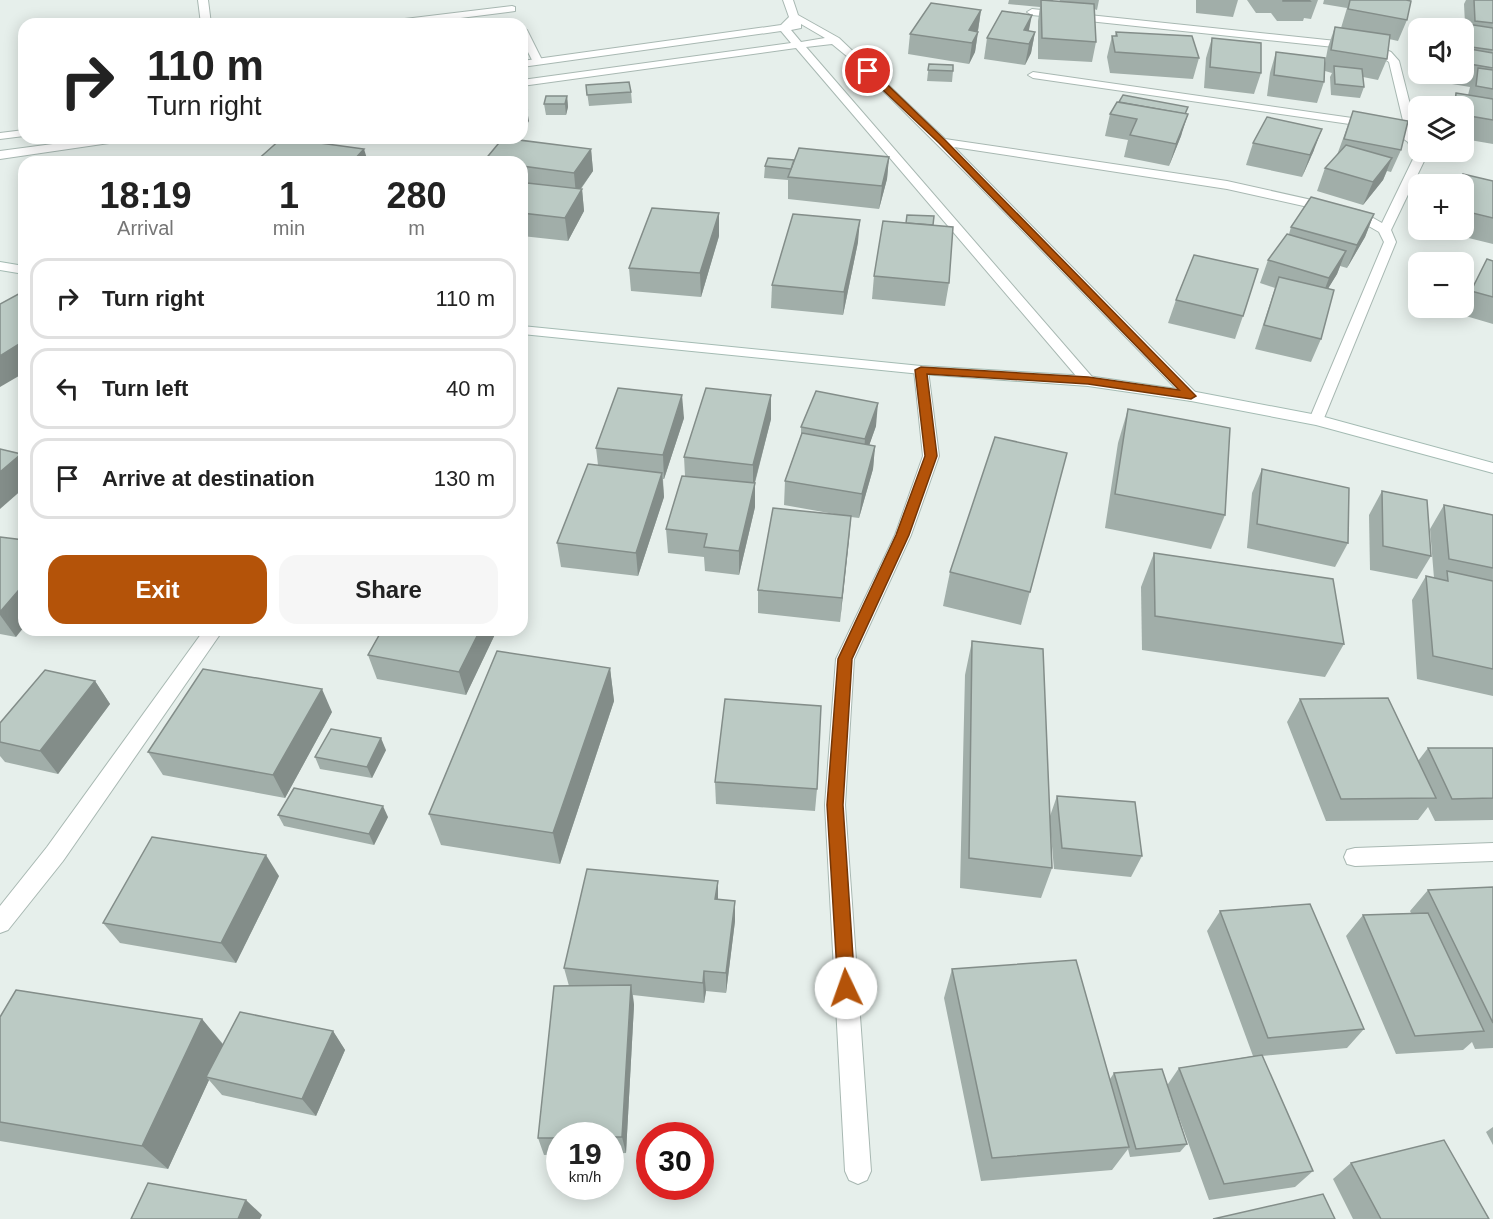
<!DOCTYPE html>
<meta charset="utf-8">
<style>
:root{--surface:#fff;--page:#f6f6f6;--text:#222;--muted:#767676;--line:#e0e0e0;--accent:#b45309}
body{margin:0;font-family:Helvetica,sans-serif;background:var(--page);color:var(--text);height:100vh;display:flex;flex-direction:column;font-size:22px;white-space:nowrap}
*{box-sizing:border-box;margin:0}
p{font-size:20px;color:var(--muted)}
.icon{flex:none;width:33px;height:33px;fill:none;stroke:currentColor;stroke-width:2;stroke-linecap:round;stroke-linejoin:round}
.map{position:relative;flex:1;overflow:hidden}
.side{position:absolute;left:18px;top:156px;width:510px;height:480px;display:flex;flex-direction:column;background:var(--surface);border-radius:18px;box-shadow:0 3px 15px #0003}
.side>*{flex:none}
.hud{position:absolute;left:18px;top:18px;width:510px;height:126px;border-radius:18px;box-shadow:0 3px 15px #0003;background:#fff;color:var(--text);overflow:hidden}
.controls{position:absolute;left:1408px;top:18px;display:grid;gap:12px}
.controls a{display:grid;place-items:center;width:66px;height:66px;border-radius:12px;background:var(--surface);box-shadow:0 3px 15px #0003;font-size:30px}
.speed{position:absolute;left:546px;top:1122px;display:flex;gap:12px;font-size:30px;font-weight:700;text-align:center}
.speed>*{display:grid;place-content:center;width:78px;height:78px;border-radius:50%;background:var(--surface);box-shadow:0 3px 15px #0003;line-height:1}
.speed small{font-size:15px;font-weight:400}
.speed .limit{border:9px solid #d22;background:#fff;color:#111}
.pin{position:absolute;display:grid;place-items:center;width:51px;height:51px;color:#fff;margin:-26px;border:3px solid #fff;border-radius:50%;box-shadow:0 2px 6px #0007}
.me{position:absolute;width:66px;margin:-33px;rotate:357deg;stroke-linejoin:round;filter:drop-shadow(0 0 4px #0008)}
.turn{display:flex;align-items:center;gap:21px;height:126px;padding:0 30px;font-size:27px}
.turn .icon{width:78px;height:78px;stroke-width:2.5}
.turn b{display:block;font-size:42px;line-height:51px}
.eta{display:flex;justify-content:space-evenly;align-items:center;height:102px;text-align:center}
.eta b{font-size:36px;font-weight:700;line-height:42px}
.primary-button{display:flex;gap:12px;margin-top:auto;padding:12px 30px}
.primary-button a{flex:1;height:69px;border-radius:18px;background:var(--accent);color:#fff;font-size:24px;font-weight:700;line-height:69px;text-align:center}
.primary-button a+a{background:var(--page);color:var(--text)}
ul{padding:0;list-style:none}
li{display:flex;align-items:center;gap:18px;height:81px;margin:0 12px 9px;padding:0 18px;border:3px solid var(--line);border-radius:18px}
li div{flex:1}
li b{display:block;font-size:22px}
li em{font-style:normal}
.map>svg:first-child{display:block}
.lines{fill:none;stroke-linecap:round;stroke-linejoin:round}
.lane-casing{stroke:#a8b8b2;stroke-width:2}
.street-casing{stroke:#a8b8b2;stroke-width:2}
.secondary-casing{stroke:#a4bbb3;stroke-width:2}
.lane{fill:#fff;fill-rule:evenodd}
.street{fill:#fff;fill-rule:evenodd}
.secondary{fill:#fff;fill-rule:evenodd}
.wall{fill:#a1aea9}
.shaded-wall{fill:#838d89}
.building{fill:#bbcac4;stroke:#838d89;stroke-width:1.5}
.route{fill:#b45309;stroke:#753606;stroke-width:1.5}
</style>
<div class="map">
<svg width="1493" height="1219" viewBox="0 0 1493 1219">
<rect width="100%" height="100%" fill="#e6efeb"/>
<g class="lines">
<g class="lane-casing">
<g id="lane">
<polygon points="198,0 208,0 211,24 201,24"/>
<polygon points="512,6 515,7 515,11 413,24 383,24 388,21"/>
<polygon points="522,27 527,30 543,62 542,64 533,62 522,40"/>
</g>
</g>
<g class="street-casing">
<g id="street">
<path d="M 783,0 L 793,0 L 798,15 L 839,38 L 945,139 L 1227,181 L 1361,211 L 1382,223 L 1414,157 L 1408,142 L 1391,130 L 1033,78 L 1028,75 L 1033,72 L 1394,124 L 1405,129 L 1389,62 L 1372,51 L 1032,15 L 1027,12 L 1032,9 L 1374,45 L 1391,52 L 1399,61 L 1419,140 L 1419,152 L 1424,152 L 1426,157 L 1391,230 L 1396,242 L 1322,423 L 1317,425 L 1309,420 L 1384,242 L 1379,232 L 1353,217 L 1227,189 L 954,147 L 1199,396 L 1191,401 L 1186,399 L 979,186 L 854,62 L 832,44 L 806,47 L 1093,378 L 1095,381 L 1093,384 L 1083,384 L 796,48 L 522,86 L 522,80 L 791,43 L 781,31 L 522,67 L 522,61 L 781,25 L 789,17 ZM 801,24 L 825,38 L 801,42 L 791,30 L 801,28 Z"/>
<polygon points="24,130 24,136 0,139 0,133"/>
<polygon points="98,138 129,138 123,141 0,159 0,151"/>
<polygon points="921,366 928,370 939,456 911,535 854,659 845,805 871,1171 867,1180 858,1184 849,1180 845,1171 825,805 836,659 895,535 923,456 914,370"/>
<polygon points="204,630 223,630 63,861 8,930 0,933 0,906 47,847"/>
<polygon points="1493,843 1493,861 1355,866 1347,864 1344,857 1347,850 1355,848"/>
</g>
</g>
<g class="secondary-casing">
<g id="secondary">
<polygon points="0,262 24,266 24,274 0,270"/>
<polygon points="522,326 921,366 1088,376 1191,391 1317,415 1493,463 1493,473 1316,425 1191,401 1088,386 921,374 522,334"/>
</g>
</g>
<use href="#lane" class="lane"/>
<use href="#street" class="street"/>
<use href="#secondary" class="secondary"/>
</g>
<g class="wall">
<polygon points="1009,0 1053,0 1053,1 1059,2 1060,0 1099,0 1097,10 1094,9 1096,42 1092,62 1038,59 1038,21 1040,7 1008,4"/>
<polygon points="1196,0 1238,0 1233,17 1196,13"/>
<polygon points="1247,0 1318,0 1311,19 1304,18 1303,21 1277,21 1271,13 1256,13"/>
<polygon points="1324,0 1406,0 1407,20 1398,41 1389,39 1387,59 1378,80 1363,77 1364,87 1360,98 1331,95 1330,77 1332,73 1325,71 1324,82 1317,103 1267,96 1270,73 1276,52 1325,63 1328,47 1335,27 1341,28 1347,8 1323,4"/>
<polygon points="1466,0 1493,0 1493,144 1464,139 1464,106 1451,106 1456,93 1468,95 1470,87 1434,81 1435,74 1464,74 1464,28 1438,28 1441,20 1465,24 1464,4"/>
<polygon points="981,10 975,52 969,64 908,54 910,34"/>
<polygon points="1029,31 1035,32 1031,53 1025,65 984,59 987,38"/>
<polygon points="1116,32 1199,58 1193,79 1110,73 1107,57 1112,36 1115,36"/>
<polygon points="1212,38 1261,73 1254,94 1204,88 1206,58"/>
<polygon points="929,64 953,71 952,82 927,81"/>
<polygon points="586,85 631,92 632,103 589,106"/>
<polygon points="567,96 568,107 566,115 546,115 544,104"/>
<polygon points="1353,111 1401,150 1391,172 1387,171 1383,180 1363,205 1317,191 1325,168 1337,155"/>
<polygon points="1110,114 1186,114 1181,136 1169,166 1124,157 1128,140 1105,136"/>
<polygon points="1253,143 1314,150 1302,177 1246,165"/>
<polygon points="591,149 593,171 581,189 582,189 584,211 568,241 522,236 522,191 524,188 522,187 522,162 484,162 484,161"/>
<polygon points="889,157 887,179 879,209 788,199 788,180 764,178 765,166 794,160"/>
<polygon points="1460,180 1493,181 1493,244 1436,230 1464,230 1464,184"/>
<polygon points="1374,214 1365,237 1347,268 1340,266 1337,274 1328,288 1321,339 1311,362 1255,349 1275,288 1260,283 1268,260 1289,234 1291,227"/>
<polygon points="933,225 949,283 945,306 872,299 874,276"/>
<polygon points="719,236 701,297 631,291 629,268"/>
<polygon points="858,242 843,315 771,308 772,285"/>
<polygon points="1487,259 1493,261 1493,324 1459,314 1462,308 1464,308 1464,304"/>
<polygon points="1176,300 1243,316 1235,339 1168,323"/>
<polygon points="771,395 771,419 755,483 755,507 739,575 705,571 704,557 668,553 666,529 685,476 684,457"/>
<polygon points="1128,409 1225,515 1211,549 1105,528 1118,443"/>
<polygon points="684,418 664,479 663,479 664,497 638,576 561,567 557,543 598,465 596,448"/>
<polygon points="876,426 869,445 875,446 873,469 859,518 851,517 840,622 758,613 758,590 840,515 784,505 785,481 801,435 801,427"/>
<polygon points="1067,453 1021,625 943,606 950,572"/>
<polygon points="1262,469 1348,543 1335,567 1247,548 1252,493"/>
<polygon points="1382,491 1431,556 1417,579 1370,570 1369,515"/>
<polygon points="1444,505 1493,515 1493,696 1417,679 1412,600 1426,576 1434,578 1430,529"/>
<polygon points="0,537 16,637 0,634"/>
<polygon points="1154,553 1344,644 1325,677 1142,650 1141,587"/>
<polygon points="382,630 497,630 466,695 377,679 368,655"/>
<polygon points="972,641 1050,816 1057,796 1142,856 1131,877 1054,869 1051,835 1052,868 1041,898 960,888 965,675"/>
<polygon points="610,668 614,701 560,864 441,845 429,814"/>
<polygon points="95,681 110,704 58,774 5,762 0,756 0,723"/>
<polygon points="1300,699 1418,761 1428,748 1493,748 1493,820 1435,821 1428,807 1418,820 1326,821 1287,722"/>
<polygon points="332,712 285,798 163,775 148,752"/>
<polygon points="386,750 372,778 320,769 315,757"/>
<polygon points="715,782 817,789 815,811 716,804"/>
<polygon points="278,815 388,817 374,845 284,826"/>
<polygon points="279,876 236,963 120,943 103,923"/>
<polygon points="718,881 718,899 735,921 726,993 706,991 704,1003 633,995 634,1005 626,1153 610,1154 610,1136 560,1136 560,1154 544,1155 538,1138 569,986 564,968"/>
<polygon points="1493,887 1493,1048 1475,1049 1472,1042 1463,1050 1396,1054 1346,936 1363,915 1411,913 1410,911 1428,890"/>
<polygon points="1220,911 1364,1029 1347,1048 1262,1056 1313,1171 1295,1187 1209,1200 1177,1112 1187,1144 1180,1152 1130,1157 1128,1149 1112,1170 981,1181 944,998 952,969 1110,1079 1114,1073 1168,1084 1179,1068 1253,1056 1207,931"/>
<polygon points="0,1017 202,1019 223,1044 333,1031 345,1050 316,1116 222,1095 209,1080 168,1169 0,1141"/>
<polygon points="1493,1127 1493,1145 1486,1132"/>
<polygon points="1351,1163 1489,1219 1353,1219 1333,1179"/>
</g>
<g class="shaded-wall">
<polygon points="981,10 978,30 971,43 969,30"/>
<polygon points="1032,15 1028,35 1024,30"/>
<polygon points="978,32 975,52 969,64 972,43"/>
<polygon points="1035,32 1031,53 1025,65 1029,44"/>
<polygon points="567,96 568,107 566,115 565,104"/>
<polygon points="527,110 529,121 522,134 522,120"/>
<polygon points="1188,114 1181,136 1169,166 1176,144"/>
<polygon points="1322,129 1314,150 1302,177 1310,155"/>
<polygon points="364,149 368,162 352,162"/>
<polygon points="591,149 593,171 576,195 574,173"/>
<polygon points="889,157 887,179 879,209 882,186"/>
<polygon points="1392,158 1383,180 1363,205 1373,182"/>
<polygon points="582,189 584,211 568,241 565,218"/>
<polygon points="719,213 719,236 701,297 700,273"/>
<polygon points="1374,214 1365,237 1347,268 1357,245"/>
<polygon points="860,220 858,242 843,315 844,292"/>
<polygon points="1346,251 1337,274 1320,302 1329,278"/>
<polygon points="24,341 24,373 0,387 0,356"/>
<polygon points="682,395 684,418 664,479 663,455"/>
<polygon points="771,395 771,419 753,489 753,465"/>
<polygon points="878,403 876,426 863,463 865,439"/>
<polygon points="875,446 873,469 859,518 862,494"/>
<polygon points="21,454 24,460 24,488 0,509 0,472"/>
<polygon points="662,473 664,497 638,576 636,553"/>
<polygon points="755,483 755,507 739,575 739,551"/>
<polygon points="851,516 849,540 840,622 842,598"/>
<polygon points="24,584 24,627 16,637 0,615 0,612"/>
<polygon points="480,630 497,630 466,695 459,672"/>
<polygon points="610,668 614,701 560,864 553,833"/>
<polygon points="95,681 110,704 58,774 40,751"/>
<polygon points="322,689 332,712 285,798 273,775"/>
<polygon points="381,738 386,750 372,778 367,767"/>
<polygon points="383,806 388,817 374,845 369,834"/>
<polygon points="266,855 279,876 236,963 221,943"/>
<polygon points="718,881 718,902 715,899"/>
<polygon points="735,901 735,921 726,993 726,973"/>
<polygon points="704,971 706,991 704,1003 703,983"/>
<polygon points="631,985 634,1005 626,1153 622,1137"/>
<polygon points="202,1019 224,1046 206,1077 209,1080 168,1169 142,1146"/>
<polygon points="333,1031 345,1050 316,1116 302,1099"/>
<polygon points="246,1200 262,1215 260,1219 238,1219"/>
</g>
<g class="building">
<polygon points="1041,0 1094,4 1096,42 1042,38"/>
<polygon points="1283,0 1309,0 1310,1 1283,1"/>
<polygon points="1350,0 1406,0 1411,1 1407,20 1348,9"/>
<polygon points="1474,0 1493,0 1493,23 1475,21"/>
<polygon points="931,3 981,10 969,30 978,32 972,43 910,34"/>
<polygon points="1002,11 1032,15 1024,30 1035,32 1029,44 987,38"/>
<polygon points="1441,20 1493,28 1493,50 1464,46 1464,28 1441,28"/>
<polygon points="1335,27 1390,35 1387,59 1331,50"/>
<polygon points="1116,32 1192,36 1199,58 1115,52 1112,36 1117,36"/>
<polygon points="1212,38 1261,43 1261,73 1210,67"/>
<polygon points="1464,48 1493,53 1493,68 1464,63"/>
<polygon points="1276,52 1325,58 1324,82 1274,75"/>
<polygon points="929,64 953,65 953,71 928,70"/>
<polygon points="1334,66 1362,69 1364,87 1335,84"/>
<polygon points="1478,68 1493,70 1493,89 1476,86"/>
<polygon points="629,82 631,92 587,95 586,85"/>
<polygon points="1456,93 1493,99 1493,120 1464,115 1464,106 1455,106"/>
<polygon points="1123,95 1188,107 1185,114 1119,102"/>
<polygon points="546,96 567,96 565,104 544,104"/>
<polygon points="1117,102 1188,114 1176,144 1130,135 1137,119 1110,114"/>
<polygon points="522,110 527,110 522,120"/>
<polygon points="1353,111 1408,121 1401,150 1344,139"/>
<polygon points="1267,117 1322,129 1310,155 1253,143"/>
<polygon points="282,138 283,138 364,149 352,162 255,162"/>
<polygon points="503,138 591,149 574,173 522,166 522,162 494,162 484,161"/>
<polygon points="1346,145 1392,158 1373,182 1325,168"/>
<polygon points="799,148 889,157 882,186 788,177"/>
<polygon points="768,158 794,160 791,169 765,166"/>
<polygon points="1463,174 1493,181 1493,218 1464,211 1464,184 1450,184 1452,178 1461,180"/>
<polygon points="527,183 582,189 565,218 522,213 522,191"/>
<polygon points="1311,197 1374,214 1357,245 1291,227"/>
<polygon points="652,208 719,213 700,273 629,268"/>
<polygon points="793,214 860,220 844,292 772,285"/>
<polygon points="907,215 934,216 933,225 906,223"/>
<polygon points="883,221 953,227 949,283 874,276"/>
<polygon points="1287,234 1346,251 1329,278 1268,260"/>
<polygon points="1194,255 1258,269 1243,316 1176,300"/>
<polygon points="1487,259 1493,261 1493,297 1471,291"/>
<polygon points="1279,277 1334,290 1321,339 1264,325"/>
<polygon points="24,291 24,341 0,356 0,304"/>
<polygon points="618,388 682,395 663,455 596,448"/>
<polygon points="706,388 771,395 753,465 684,457"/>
<polygon points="816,391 878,403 865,439 801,427"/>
<polygon points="1128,409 1230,428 1225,515 1115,494"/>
<polygon points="802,433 875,446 862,494 785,481"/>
<polygon points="995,437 1067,453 1030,592 950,572"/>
<polygon points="0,449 21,454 0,472"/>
<polygon points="588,464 662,473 636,553 557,543"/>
<polygon points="1262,469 1349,488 1348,543 1257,524"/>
<polygon points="682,476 755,483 739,551 704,547 707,534 666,529"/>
<polygon points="1382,491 1427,500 1431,556 1383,546"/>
<polygon points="1444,505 1493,515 1493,568 1449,559"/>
<polygon points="773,508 851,516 842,598 758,590"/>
<polygon points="0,537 24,540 24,584 0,612"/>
<polygon points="1154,553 1333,579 1344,644 1155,616"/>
<polygon points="1447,571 1493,581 1493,669 1433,656 1426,576 1448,581"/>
<polygon points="382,630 480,630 459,672 368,655"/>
<polygon points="972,641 1043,649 1052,868 969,858"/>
<polygon points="497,651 610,668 553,833 429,814"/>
<polygon points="203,669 322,689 273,775 148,752"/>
<polygon points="45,670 95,681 40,751 0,742 0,723"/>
<polygon points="1388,698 1436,798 1341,799 1300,699"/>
<polygon points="725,699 821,706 817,789 715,782"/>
<polygon points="331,729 381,738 367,767 315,757"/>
<polygon points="1428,748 1493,748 1493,798 1452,799"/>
<polygon points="294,788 383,806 369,834 278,815"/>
<polygon points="1057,796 1135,802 1142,856 1062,848"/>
<polygon points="152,837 266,855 221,943 103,923"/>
<polygon points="587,869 718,881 715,899 735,901 726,973 704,971 703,983 564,968"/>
<polygon points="1493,887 1493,1023 1428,890"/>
<polygon points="1310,904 1364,1029 1268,1038 1220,911"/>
<polygon points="1428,913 1484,1031 1415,1036 1363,915"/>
<polygon points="1076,960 1129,1147 992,1158 952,969"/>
<polygon points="631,985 622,1137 610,1137 610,1136 560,1136 560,1138 538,1138 554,986"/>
<polygon points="16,990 202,1019 142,1146 0,1122 0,1017"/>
<polygon points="240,1012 333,1031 302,1099 206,1077"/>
<polygon points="1262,1055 1313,1171 1224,1184 1179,1068"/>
<polygon points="1162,1069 1187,1144 1136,1149 1114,1073"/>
<polygon points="1444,1140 1489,1219 1381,1219 1351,1163"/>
<polygon points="148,1183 246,1200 238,1219 131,1219"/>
<polygon points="1323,1194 1335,1219 1213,1219"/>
</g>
<polygon class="route" points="865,69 871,69 945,140 1196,396 1191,399 1088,384 927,374 937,456 909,535 852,659 843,805 855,988 853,994 846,996 840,994 838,988 827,805 838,659 896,535 925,456 915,370 921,367 1088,377 1179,390 939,143 865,73"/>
</svg>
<div class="controls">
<a><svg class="icon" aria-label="sound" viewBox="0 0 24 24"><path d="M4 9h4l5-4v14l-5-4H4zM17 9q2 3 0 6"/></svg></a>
<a><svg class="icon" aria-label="layers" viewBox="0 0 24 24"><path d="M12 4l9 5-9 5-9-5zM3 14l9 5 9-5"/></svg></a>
<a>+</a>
<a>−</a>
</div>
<div class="speed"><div>19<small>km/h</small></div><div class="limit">30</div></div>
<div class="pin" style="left:868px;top:71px;background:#d93025"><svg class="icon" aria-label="arrive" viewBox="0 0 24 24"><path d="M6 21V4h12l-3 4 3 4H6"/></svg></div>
<svg class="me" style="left:846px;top:988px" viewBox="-20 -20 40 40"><circle r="19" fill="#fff"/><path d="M0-13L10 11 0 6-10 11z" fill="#b45309"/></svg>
<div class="hud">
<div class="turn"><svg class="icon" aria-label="right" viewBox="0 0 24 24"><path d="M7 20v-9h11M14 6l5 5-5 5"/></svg><div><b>110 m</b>Turn right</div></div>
</div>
<section class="side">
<div class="eta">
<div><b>18:19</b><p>Arrival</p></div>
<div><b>1</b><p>min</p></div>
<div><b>280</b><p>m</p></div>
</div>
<ul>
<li><svg class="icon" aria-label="right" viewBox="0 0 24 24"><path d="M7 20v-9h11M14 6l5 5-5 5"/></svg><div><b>Turn right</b></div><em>110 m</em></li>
<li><svg class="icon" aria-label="left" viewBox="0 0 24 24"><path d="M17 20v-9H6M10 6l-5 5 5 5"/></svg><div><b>Turn left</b></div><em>40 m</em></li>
<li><svg class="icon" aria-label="arrive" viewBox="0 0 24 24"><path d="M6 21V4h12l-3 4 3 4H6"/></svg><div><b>Arrive at destination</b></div><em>130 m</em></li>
</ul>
<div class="primary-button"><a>Exit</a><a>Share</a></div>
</section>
</div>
